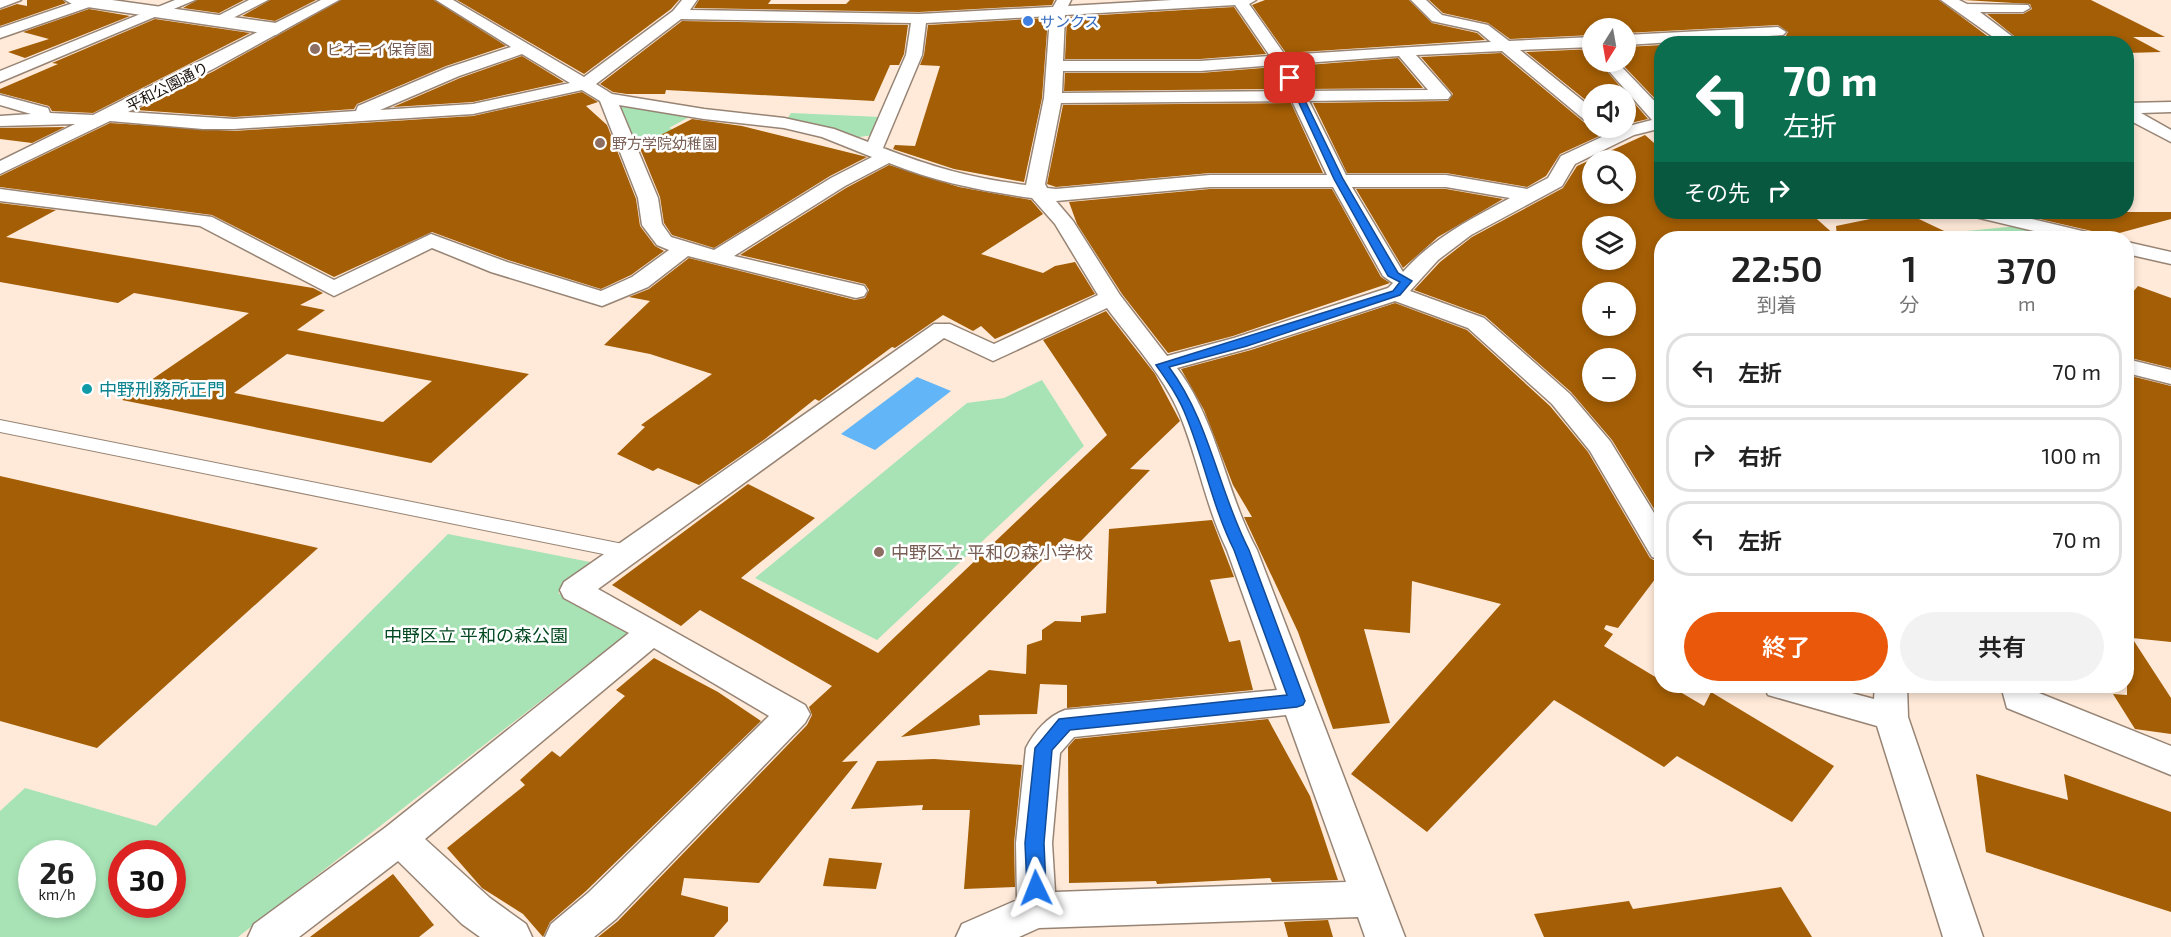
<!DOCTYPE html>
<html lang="ja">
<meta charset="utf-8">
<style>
:root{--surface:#fff;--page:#f2f2f2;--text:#222;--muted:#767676;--line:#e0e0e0;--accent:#ea580c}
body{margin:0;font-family:"Exo 2","Noto Sans JP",sans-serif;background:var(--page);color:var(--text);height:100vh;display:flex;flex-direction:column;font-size:22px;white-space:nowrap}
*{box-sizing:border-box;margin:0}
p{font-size:20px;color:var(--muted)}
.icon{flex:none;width:33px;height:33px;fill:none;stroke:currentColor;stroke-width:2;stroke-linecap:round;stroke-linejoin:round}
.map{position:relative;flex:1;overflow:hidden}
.drawer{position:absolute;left:1654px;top:231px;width:480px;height:462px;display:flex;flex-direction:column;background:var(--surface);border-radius:24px;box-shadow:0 3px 9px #0003}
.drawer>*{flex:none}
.hud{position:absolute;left:1654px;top:36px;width:480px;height:183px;border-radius:24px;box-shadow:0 3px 9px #0003;background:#0b6e4f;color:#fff;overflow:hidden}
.needle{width:39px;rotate:191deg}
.tools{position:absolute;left:1582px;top:18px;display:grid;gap:12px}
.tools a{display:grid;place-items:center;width:54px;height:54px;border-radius:50%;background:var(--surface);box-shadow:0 3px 9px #0003;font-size:30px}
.speed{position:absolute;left:18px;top:840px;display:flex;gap:12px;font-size:30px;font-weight:700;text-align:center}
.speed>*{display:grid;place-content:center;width:78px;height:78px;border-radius:50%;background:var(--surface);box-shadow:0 3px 9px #0003;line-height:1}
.speed small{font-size:15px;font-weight:400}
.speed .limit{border:9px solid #d22;background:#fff;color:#111}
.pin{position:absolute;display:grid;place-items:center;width:51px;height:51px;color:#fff;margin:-26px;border-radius:12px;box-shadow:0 3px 9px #0006}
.me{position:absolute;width:66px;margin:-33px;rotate:358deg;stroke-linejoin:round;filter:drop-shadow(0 0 4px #0008)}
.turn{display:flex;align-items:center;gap:21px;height:126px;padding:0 30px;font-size:27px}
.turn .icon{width:78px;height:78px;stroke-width:2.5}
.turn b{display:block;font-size:42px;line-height:51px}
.then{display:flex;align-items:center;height:57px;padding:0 30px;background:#0003;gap:12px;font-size:22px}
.eta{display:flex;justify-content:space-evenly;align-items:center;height:102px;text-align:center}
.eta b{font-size:36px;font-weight:600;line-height:42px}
.cta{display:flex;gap:12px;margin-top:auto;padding:12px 30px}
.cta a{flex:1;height:69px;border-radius:36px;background:var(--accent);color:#fff;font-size:24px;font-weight:600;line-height:69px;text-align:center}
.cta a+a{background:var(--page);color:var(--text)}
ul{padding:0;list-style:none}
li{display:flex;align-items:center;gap:18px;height:75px;margin:0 12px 9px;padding:0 18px;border:3px solid var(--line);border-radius:24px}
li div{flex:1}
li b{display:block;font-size:22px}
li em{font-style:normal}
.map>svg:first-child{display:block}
.green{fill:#a7e3b5;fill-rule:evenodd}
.water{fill:#62b5f6}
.building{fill:#a45e05;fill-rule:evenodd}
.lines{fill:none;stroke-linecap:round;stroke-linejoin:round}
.pedestrian-casing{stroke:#978474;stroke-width:2}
.minor-casing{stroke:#978474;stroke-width:3}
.tertiary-casing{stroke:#978474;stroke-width:3}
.pedestrian{fill:#fff;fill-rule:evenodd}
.minor{fill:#fff;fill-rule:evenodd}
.tertiary{fill:#fff;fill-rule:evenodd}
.route{fill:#1a73e8;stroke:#114b97;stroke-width:1.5}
.shop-dot{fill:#3f7fe0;stroke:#fff;stroke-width:2}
.education-dot{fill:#8d6e63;stroke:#fff;stroke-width:2}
.culture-dot{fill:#0f9aa8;stroke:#fff;stroke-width:2}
.labels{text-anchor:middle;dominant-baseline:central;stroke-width:5;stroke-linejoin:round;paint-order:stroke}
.far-shop-label{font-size:15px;fill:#366cbe;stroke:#fff;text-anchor:start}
.far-education-label{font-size:15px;fill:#785e54;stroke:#fff;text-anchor:start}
.far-street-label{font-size:15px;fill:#1a130d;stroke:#fff}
.culture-label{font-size:18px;fill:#0d838f;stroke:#fff;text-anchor:start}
.education-label{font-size:18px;fill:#785e54;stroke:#fff;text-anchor:start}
.park-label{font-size:18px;fill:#034921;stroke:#fff}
</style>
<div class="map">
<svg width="2171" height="937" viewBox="0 0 2171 937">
<rect width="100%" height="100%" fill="#ffead9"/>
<g class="green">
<polygon points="622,103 691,116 669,128 687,134 665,144 649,140 633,145 615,106"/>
<polygon points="791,113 881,117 874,135 852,138 787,119"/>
<polygon points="2018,226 2067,238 1970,238 1956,232"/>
<polygon points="1042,380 1084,446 877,640 755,578 967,403 1004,398"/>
<path d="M 448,534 L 595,563 L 558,593 L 629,632 L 238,937 L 0,937 L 0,811 L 25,788 L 156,826 ZM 32,854 L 82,854 L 82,904 L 32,904 ZM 122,854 L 172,854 L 172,904 L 122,904 Z"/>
</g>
<polygon class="water" points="917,377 951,391 875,450 841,434"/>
<g class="building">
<polygon points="27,0 63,0 66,3 0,26 0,10 17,4 27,6"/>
<polygon points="197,0 244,0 219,13 183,8"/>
<polygon points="270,0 316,0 275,21 242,16"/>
<polygon points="341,0 434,0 506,46 446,66 357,104 354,109 234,117 136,110 214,71"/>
<polygon points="457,0 679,0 671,9 584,74"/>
<polygon points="699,0 771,0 768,4 846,4 850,0 1054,0 1052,5 919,12 694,8"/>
<polygon points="1265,0 1409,0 1432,23 1477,33 1485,40 1286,53 1252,5"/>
<polygon points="1429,0 1939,0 1998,44 1685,44 1785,37 1788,32 1778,25 1626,33 1626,28 1593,28 1593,35 1510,39 1488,23 1443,13"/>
<polygon points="1964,0 2091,0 2165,37 2133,37 2161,52 2127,53 2127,44 2024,44 1987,14 2023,14 2032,9 2030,4"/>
<polygon points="1234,7 1266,54 1200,59 1065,59 1067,17"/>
<polygon points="89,9 130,16 25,58 8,52 49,39 23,32"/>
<polygon points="1048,18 1042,98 1024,182 954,169 893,149 895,145 915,146 940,66 920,65 924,55 928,25"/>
<polygon points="155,19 250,33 93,113 52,111 49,106 0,93 0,89 58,64 52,63"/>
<polygon points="682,21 908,25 904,54 899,65 890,65 874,101 666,90 665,94 627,94 613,92 600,84"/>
<polygon points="1662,45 1662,106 1620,62 1626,62 1626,47"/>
<polygon points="1593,49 1593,62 1599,62 1648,119 1626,124 1626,94 1593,94 1593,106 1526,52"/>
<polygon points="1501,53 1586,124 1593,125 1593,128 1617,128 1560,154 1546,176 1527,187 1446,173 1347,173 1313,103 1448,101 1453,94 1421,57"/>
<polygon points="522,56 564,82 473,102 393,107 460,78"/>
<polygon points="1398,58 1423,88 1305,89 1294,66"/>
<polygon points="1274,67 1284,89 1064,91 1065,73 1200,73"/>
<polygon points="582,92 598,102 586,106 607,125 636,199 640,226 655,246 664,251 631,275 601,289 508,260 432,232 334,277 212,215 0,187 0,176 110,123 234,131 473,116"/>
<polygon points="1291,103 1323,173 1210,173 1056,187 1047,184 1063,105"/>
<polygon points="692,119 742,126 867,157 830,176 714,248 672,235 664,223 660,197 639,146"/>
<polygon points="65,127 32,143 0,139 0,128"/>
<path d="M 1645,135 L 1662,150 L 1662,212 L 1809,212 L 1837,237 L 1836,226 L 1904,212 L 1959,238 L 1662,238 L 1662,517 L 1659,517 L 1612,440 L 1571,392 L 1485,316 L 1414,290 L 1440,262 L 1472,237 L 1563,188 L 1577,166 ZM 1593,160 L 1626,160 L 1626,194 L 1593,194 ZM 1593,226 L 1626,226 L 1626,260 L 1593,260 ZM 1593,292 L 1626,292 L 1626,326 L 1593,326 ZM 1593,358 L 1626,358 L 1626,392 L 1593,392 Z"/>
<polygon points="889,165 959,187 1031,200 1043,214 981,254 1043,273 1055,266 1075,262 1095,294 995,339 981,326 973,331 943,315 895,348 892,347 819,401 815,399 765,439 699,485 658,468 653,471 617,454 645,427 641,425 712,374 650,354 604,345 650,301 629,297 649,289 689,258 855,300 865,298 869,290 865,284 740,255 846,188"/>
<polygon points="1210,189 1332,189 1381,277 1390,283 1233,336 1168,353 1122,294 1077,224 1069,202"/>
<polygon points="1356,189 1446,189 1503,199 1438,237 1403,268"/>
<path d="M 0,203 L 56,210 L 6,237 L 313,288 L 323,293 L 300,305 L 325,310 L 297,330 L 529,374 L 431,463 L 122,400 L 249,313 L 134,293 L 118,303 L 0,282 ZM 287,354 L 432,381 L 383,422 L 234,393 Z"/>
<polygon points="2032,212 2171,212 2171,219 2101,238 2096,232 2031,217"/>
<polygon points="2138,286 2171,298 2171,368 2127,357 2127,299"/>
<polygon points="1395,303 1467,330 1550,406 1588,452 1650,558 1662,565 1662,570 1618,628 1606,625 1604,629 1613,634 1604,646 1662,681 1662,686 1670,686 1704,706 1711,692 1834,766 1792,822 1677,756 1664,767 1554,700 1427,832 1351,774 1501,604 1412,581 1410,633 1364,629 1390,723 1333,729 1298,632 1244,517 1252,517 1233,485 1204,410 1181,369 1251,350"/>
<polygon points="1106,311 1155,374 1180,421 1130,469 1150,470 1080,542 1064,538 842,762 858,761 759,883 684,878 681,895 728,907 728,921 714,937 598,937 618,921 807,725 812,715 809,707 832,686 700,610 681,626 612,585 748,484 815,518 741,578 878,653 1107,435 1043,340"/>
<polygon points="2127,375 2171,386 2171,642 2132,638 2171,698 2171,734 2135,729 2113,694 2127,695"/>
<polygon points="0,476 318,548 97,748 0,721"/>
<polygon points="1212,520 1234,577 1210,580 1229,642 1240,640 1253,690 1067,708 1067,685 1040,684 1037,714 979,715 980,725 901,737 989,670 1026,674 1027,645 1042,640 1042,630 1055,621 1081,622 1081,616 1106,613 1109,529"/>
<polygon points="654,658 718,692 761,721 586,891 550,922 543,937 523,914 482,888 447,848 525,785 520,780 552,751 560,757 625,696 616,690"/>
<polygon points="1268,719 1310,796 1338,880 1272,882 1270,878 1157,884 1156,881 1069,883 1068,747 1075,739"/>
<polygon points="934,759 1022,765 1014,843 1015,887 964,889 970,810 922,810 923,805 851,809 877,761"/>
<polygon points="1976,774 2068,800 2064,774 2171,812 2171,912 1986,852"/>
<polygon points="829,858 882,863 876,889 823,886"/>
<polygon points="393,874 434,925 419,937 310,937"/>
<polygon points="1781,887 1812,937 1544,937 1534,914 1629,901 1633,909"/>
<polygon points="1328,920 1333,937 1288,937 1284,922"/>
</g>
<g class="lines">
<g class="pedestrian-casing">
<polygon id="pedestrian" points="0,420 628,545 635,547 639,552 635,557 628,559 0,432"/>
</g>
<g class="minor-casing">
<g id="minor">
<polygon points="0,0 21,0 0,8"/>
<polygon points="82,0 97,2 95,5 0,38 0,28"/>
<polygon points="175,0 195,0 0,82 0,71"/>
<polygon points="249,0 268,0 221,24 211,24 208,21"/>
<path d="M 321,0 L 339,0 L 213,69 L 128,112 L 234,119 L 356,111 L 358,106 L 447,68 L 511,47 L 436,0 L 453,0 L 584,77 L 673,11 L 682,0 L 697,0 L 690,10 L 919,14 L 1053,7 L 1057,0 L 1071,0 L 1068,6 L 1172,0 L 1256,0 L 1249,4 L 1285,55 L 1491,42 L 1478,31 L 1432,21 L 1411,0 L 1426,0 L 1442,15 L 1488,25 L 1509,41 L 1593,37 L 1593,47 L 1520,50 L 1593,109 L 1593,123 L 1587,122 L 1502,51 L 1416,55 L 1448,91 L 1451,95 L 1448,99 L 1309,101 L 1346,175 L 1446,175 L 1527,189 L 1548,178 L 1561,156 L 1621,128 L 1652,120 L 1601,62 L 1617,62 L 1662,109 L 1662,128 L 1634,135 L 1575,164 L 1562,186 L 1471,235 L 1438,260 L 1410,291 L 1484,318 L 1570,394 L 1610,441 L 1662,526 L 1662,560 L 1652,557 L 1590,451 L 1552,404 L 1468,328 L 1395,301 L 1250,348 L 1177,368 C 1218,422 1225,491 1257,550 L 1405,937 L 1365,937 L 1358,917 L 1039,928 L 1019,937 L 956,937 L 962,924 L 1017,900 L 1016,843 L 1026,748 C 1034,732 1048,716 1065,710 L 1277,690 L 1227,550 C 1206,507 1198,459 1180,415 C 1164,376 1132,342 1107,308 L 993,361 L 944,338 L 598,589 L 805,705 L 810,714 L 805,723 L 616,919 L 594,937 L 545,937 L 551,924 L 588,893 L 769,716 L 654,648 L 425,839 L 490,898 L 526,924 L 532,937 L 480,937 L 462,924 L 398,861 L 299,937 L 248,937 L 254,924 L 386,827 L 629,633 L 564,598 L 560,590 L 564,582 L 934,324 L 950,324 L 994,344 L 1098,295 L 1055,224 L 1032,198 C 982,191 936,182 889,163 L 845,186 L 734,256 L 864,286 L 867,291 L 864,296 L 856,298 L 688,256 L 648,287 L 602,306 L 491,272 L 432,248 L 334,296 L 200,226 L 0,201 L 0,189 L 212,217 L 334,280 L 431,234 L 507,262 L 601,291 L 632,277 L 669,250 L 657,245 L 642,225 L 638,198 L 600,101 L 582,90 L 473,114 L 234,129 L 203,129 L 110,121 L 0,174 L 0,161 L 75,124 L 0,126 L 0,116 L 31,114 L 0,105 L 0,95 L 48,108 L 50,113 L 93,115 ZM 1235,5 L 1270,56 L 1200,61 L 1063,61 L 1065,15 ZM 1050,16 L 1044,98 L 1026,185 C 971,178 935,168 883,148 L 922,55 L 926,23 ZM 681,19 L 911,23 L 906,55 L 868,142 L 834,129 L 784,118 L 704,109 L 612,94 L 596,84 ZM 522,54 L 570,83 L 473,104 L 380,110 L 459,76 ZM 1399,56 L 1428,90 L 1304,91 L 1291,64 ZM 1275,65 L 1287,91 L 1062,93 L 1063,71 L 1200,71 ZM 1292,101 L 1327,175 L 1210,175 L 1056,189 L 1047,188 L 1045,184 L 1061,103 ZM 619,105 L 704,119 L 784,128 L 822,137 L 872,157 L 831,178 L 714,250 L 671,237 L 662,224 L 658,198 ZM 1210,187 L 1333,187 L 1383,276 L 1393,283 L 1388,288 L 1234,338 L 1167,356 L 1120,295 L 1073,221 L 1056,201 ZM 1352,187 L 1446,187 L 1510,198 C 1471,219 1433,238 1403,272 ZM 1286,715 L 1346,882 L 1055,892 L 1052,843 L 1060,753 L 1074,737 Z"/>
<polygon points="1941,0 1959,0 1967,4 2028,5 2030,8 2023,12 1980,12 2022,44 2003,44"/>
<polygon points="1778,27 1786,32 1783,35 1626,45 1626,35"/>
<polygon points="2171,102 2171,112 2141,113 2171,130 2171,142 2127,119 2127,103"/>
<polygon points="1968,212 2002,212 2095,234 2098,238 2064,238 1971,216"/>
<polygon points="2127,242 2171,252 2171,264 2127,254"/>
<polygon points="2127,359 2171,370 2171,384 2127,373"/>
<polygon points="1764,686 1825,686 1874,699 1875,686 1907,686 1908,717 1983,937 1943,937 1877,726 1768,695"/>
<polygon points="2001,686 2033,686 2034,691 2171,746 2171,775 2007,708"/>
</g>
</g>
<g class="tertiary-casing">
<polygon id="tertiary" points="65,0 112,0 276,23 285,29 276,35 74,5"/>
</g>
<use href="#pedestrian" class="pedestrian"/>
<use href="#minor" class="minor"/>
<use href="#tertiary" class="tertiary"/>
</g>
<path class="route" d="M 1287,77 L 1294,78 L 1343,179 L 1398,273 L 1412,281 L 1400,295 L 1247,346 L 1169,367 C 1210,422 1218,490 1249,550 L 1305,701 L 1303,705 L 1297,707 L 1070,730 L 1052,750 L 1044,843 L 1046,888 L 1043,894 L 1036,897 L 1029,894 L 1027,888 L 1025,843 L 1035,748 L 1059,719 L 1287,695 L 1234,550 C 1213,508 1204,460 1186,416 C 1179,397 1167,381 1156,365 L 1393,291 L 1400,282 L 1388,276 L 1334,179 Z"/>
<circle class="shop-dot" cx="1028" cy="21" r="6"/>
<g class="education-dot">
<circle cx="315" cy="49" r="6"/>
<circle cx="600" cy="143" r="6"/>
<circle cx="879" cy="552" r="6"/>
</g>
<circle class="culture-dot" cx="87" cy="389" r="6"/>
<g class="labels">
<g class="far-shop-label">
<text x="1040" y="21">サンクス</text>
</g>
<g class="far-education-label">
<text x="327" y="49">ピオニイ保育園</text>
<text x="612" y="143">野方学院幼稚園</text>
</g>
<g class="far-street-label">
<text transform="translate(167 86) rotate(-27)">平和公園通り</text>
</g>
<g class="culture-label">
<text x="99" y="389">中野刑務所正門</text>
</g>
<g class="education-label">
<text x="891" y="552">中野区立 平和の森小学校</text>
</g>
<g class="park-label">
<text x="476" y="635">中野区立 平和の森公園</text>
</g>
</g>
</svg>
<div class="tools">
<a><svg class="needle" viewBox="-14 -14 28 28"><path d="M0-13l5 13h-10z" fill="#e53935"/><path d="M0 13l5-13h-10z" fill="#767676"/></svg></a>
<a><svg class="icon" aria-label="sound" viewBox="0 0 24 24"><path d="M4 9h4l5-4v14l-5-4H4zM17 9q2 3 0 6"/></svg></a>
<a><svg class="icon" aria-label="search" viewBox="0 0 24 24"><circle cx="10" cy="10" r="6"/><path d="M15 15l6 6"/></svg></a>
<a><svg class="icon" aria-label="layers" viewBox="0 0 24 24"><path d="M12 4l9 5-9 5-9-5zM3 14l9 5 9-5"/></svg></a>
<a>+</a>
<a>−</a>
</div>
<div class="speed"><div>26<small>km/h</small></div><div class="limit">30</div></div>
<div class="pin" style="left:1290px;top:78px;background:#d93025"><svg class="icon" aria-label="arrive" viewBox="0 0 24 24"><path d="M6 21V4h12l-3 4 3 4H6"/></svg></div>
<svg class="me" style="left:1036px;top:888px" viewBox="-20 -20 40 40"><path d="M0-17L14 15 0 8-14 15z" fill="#1a73e8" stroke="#fff" stroke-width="4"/></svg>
<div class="hud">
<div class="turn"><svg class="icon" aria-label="left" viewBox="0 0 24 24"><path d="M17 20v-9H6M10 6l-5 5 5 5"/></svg><div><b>70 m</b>左折</div></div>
<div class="then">その先<svg class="icon" aria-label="right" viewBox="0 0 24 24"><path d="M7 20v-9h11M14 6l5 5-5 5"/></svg></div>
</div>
<section class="drawer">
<div class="eta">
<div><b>22:50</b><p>到着</p></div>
<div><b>1</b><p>分</p></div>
<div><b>370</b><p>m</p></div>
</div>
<ul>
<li><svg class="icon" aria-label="left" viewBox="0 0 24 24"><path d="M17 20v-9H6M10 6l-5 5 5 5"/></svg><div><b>左折</b></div><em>70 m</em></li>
<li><svg class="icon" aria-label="right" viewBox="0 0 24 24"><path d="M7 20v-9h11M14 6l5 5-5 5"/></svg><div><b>右折</b></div><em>100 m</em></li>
<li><svg class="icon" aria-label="left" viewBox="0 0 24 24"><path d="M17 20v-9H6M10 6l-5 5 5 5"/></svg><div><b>左折</b></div><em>70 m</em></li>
</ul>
<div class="cta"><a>終了</a><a>共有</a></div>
</section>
</div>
